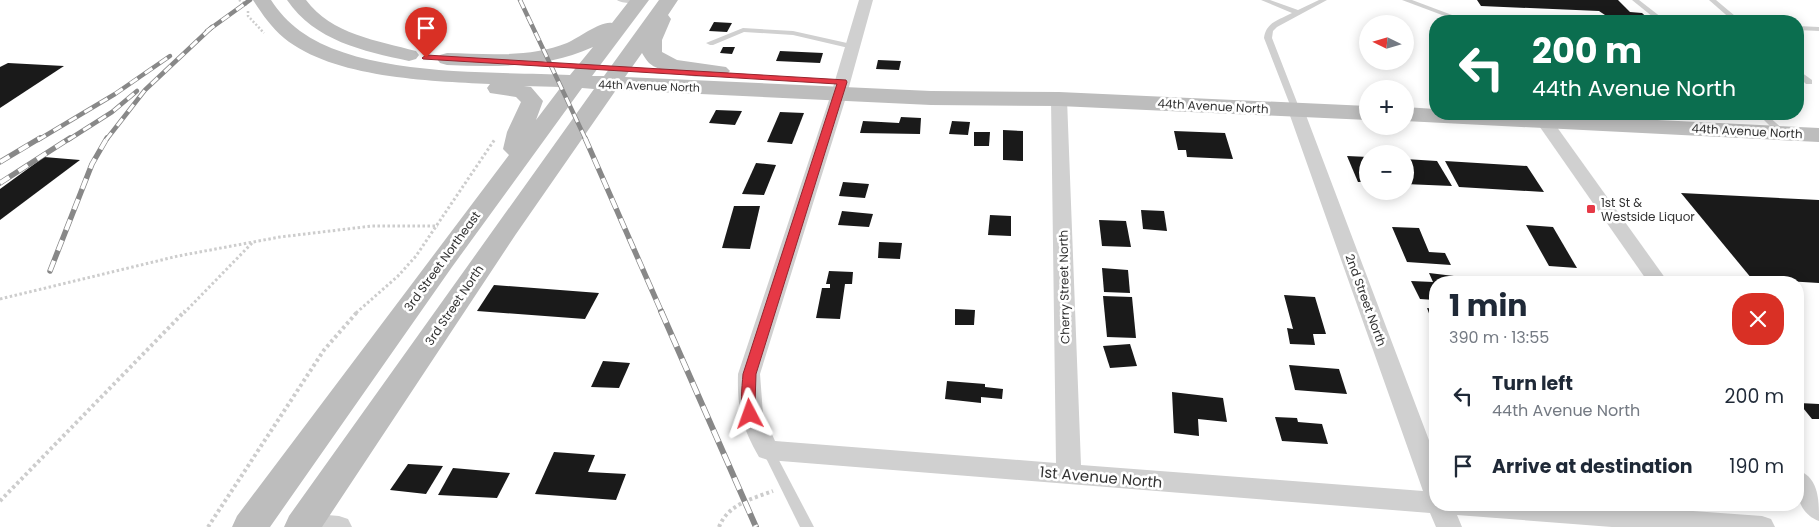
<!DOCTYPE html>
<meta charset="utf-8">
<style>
:root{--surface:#fff;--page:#f6f6f7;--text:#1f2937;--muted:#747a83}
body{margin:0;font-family:Poppins,sans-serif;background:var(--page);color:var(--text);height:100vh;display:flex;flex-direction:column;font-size:19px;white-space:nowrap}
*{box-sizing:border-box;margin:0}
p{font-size:16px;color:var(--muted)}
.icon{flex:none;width:28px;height:28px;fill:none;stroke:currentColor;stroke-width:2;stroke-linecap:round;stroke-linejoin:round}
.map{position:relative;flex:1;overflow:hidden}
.sheet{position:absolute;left:1429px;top:276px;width:375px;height:235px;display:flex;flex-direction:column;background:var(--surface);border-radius:20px;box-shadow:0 2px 12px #0003}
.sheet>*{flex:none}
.guide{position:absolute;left:1429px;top:15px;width:375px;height:105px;border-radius:20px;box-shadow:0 2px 12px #0003;background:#0b6e4f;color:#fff;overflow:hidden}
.needle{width:32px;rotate:275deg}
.buttons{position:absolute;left:1359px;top:15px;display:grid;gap:10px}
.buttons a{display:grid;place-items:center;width:55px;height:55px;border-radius:50%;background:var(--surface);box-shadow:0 2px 12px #0003;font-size:25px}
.pin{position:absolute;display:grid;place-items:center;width:42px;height:42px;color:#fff;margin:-51px -21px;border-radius:50% 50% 50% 0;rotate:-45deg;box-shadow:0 0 5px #0007}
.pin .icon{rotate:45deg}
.me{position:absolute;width:55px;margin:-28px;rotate:356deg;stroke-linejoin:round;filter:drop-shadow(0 0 4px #0008)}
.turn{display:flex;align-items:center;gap:18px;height:105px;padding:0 20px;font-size:22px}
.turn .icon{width:65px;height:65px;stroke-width:2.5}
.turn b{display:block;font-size:35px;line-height:42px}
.round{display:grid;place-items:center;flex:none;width:52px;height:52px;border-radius:20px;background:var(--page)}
.head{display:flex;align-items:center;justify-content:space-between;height:85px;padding:0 20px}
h1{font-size:30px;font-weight:700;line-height:38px}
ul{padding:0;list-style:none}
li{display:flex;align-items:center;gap:15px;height:70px;padding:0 20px}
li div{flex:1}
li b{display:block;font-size:19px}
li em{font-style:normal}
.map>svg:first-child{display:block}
.building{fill:#1a1a1a}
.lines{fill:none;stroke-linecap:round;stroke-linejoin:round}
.path-far2{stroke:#cdcdcd;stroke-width:2.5;stroke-dasharray:2 2;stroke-linecap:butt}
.path-far1{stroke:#cdcdcd;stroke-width:3;stroke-dasharray:2.5 2.5;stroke-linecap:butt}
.path{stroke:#cdcdcd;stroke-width:4;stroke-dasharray:3 3;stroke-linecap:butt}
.service{fill:#d0d0d0;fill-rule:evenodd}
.minor{fill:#d0d0d0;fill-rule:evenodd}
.secondary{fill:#bdbdbd;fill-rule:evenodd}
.rail-far2-casing{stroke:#888;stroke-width:4.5}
.rail-far1-casing{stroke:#888;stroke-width:5.5}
.rail-casing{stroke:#888;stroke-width:6}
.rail-far2{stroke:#fff;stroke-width:3;stroke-dasharray:9;stroke-linecap:butt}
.rail-far1{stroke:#fff;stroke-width:4;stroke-dasharray:11;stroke-linecap:butt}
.rail{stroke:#fff;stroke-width:4.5;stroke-dasharray:13;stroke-linecap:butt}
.route{fill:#e63946;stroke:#96252e}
.poi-dot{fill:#e63946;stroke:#fff;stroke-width:2}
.labels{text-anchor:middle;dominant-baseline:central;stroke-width:5;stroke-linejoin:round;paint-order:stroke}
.far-street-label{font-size:11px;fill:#333;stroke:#fff}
.street-label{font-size:12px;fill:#333;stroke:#fff}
.poi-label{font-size:12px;fill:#333;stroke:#fff;text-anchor:start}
.near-street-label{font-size:15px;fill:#333;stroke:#fff}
</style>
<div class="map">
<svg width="1819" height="527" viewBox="0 0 1819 527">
<rect width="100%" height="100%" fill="#fff"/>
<g class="building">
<polygon points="1477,0 1618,0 1630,12 1642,13 1651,21 1614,21 1599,11 1481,6"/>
<polygon points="714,22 732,23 727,32 709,31"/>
<polygon points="723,47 735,47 732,54 720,53"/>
<polygon points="780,51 823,53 820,63 776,61"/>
<polygon points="878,60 901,61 899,70 876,69"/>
<polygon points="8,63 64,66 0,108 0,67"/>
<polygon points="716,110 742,111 735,125 709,123"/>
<polygon points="780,112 804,113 792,144 767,142"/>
<polygon points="901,117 921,118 920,134 860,133 863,121 899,123"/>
<polygon points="952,121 970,122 968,135 949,134"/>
<polygon points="1003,130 1023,131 1023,161 1003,160"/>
<polygon points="1174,131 1225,133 1233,159 1187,157 1186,150 1178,150"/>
<polygon points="974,132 990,132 989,146 974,146"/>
<polygon points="1347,156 1368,157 1368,182 1358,182"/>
<polygon points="44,157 80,160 0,220 0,189"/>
<polygon points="1405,159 1437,161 1452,186 1405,184"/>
<polygon points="1445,161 1527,166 1544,192 1459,187"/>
<polygon points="756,163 776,165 764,195 742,194"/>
<polygon points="843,182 869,184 865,198 839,196"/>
<polygon points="1681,193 1819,200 1819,283 1752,279"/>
<polygon points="734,206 760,206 750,249 722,248"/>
<polygon points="1141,210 1164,211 1167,231 1143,229"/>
<polygon points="842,211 873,214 869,227 838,225"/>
<polygon points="990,215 1011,216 1011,236 988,235"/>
<polygon points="1099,220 1126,221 1131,247 1102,246"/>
<polygon points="1526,225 1553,227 1577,268 1549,266"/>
<polygon points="1392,227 1419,228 1429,252 1445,253 1451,265 1407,262"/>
<polygon points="879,242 902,243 900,259 878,258"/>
<polygon points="1102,268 1128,270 1130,293 1104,292"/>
<polygon points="829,271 853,272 852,284 845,284 840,319 816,318 822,288 830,288 830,284 826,284"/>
<polygon points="1429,273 1454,276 1458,282 1435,282 1435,300 1420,299 1411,281 1433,282"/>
<polygon points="494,285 599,293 585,319 477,311"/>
<polygon points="1284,295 1315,297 1326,334 1313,334 1315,345 1290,344 1287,328 1293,329"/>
<polygon points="1103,296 1132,297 1136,338 1107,337"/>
<polygon points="1427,308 1435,309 1435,329"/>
<polygon points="955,309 975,310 974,325 955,325"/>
<polygon points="1130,344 1137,366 1110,368 1103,346"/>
<polygon points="603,361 630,363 619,388 591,387"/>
<polygon points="1289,365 1339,369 1347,394 1295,390"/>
<polygon points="947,381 985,384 985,387 1003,389 1002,399 981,397 981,403 945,399"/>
<polygon points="1172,392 1223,398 1227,422 1198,419 1199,436 1174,433"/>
<polygon points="1799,403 1819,404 1819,419 1812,419"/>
<polygon points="1275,417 1297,418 1298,422 1322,424 1328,444 1282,441"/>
<polygon points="554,452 595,455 588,472 626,474 616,500 535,494"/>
<polygon points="408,464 443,466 426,494 390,490"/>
<polygon points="453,468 510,473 497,498 438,495"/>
</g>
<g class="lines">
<g class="path-far2">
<polyline points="239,0 247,5"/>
<polyline points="248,11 248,16 264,33"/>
</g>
<g class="path-far1">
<polyline points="0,299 178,256 280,237 372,226 438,226"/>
<polyline points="184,313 253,242"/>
<polyline points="356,313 398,276 416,256 495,139"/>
</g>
<g class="path">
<polyline points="0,501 185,311"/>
<polyline points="208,527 324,350 358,311"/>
<path d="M 719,527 C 728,504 752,499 773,491"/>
</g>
<g class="service">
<path d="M 617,0 L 643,0 C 638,4 622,4 617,0 Z"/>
<path d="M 1261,0 L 1270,0 L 1298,10 L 1319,0 L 1327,0 L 1277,27 L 1273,31 L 1272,38 L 1300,110 L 1299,112 L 1296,112 L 1292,110 L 1264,38 C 1266,22 1279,20 1292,13 Z"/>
<polygon points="1402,0 1412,0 1468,21 1458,21"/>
<polygon points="1632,0 1639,0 1666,21 1658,21"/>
<polygon points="1709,0 1716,0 1741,21 1733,21"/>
<polygon points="1535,15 1599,19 1603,21 1535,19 1534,21 1528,21 1528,17"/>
<polygon points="1798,26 1819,27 1819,31 1798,30"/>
<polygon points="743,28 793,31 856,45 857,47 853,49 793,35 744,32 713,45 710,45 706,43"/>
<polygon points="1798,70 1812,80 1812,84 1806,84 1798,76"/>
<polygon points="1758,114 1766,114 1785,131 1785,135 1779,135"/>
<polygon points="768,445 772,447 814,527 800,527 762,450 764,447"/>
</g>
<g class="minor">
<path d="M 859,0 L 873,0 L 847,94 L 760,374 L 763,414 L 775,441 L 1056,463 L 1051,99 L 1059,94 L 1067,99 L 1081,465 L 1423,491 L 1288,110 L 1296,105 L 1304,110 L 1435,456 L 1435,505 L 1610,505 L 1762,516 L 1771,519 L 1775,527 L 1612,527 L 1457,515 L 1462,527 L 1436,527 L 1430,513 L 768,460 L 759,457 C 742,427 737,409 738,374 L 831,94 Z"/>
<polygon points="1543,115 1549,116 1668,282 1648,282 1535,120 1537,116"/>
<path d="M 1798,470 C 1819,478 1819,500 1819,521 C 1797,513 1795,490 1798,470 Z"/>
<polygon points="304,513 339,516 348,519 352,527 292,527 291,524 295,516"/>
</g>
<g class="secondary">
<path d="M 253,0 L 271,0 C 279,12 288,22 300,31 C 365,78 492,71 570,75 L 593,47 C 547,68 497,67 447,65 L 440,63 L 437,59 L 440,55 L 447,53 C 486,54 530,58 567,43 C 579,38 600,21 612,23 L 630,0 L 649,0 L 592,76 L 604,76 L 659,0 L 678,0 L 668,15 L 671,19 L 662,40 L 662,52 L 677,60 L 726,67 L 730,71 L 726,75 C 710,80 662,75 649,63 C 646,60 644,56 642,53 L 625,77 L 931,91 L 1059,92 L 1368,106 L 1368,120 L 1059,106 L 931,105 L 616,90 L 516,234 L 322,527 L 284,527 L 289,516 L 594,89 L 582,88 L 452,267 L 270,527 L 232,527 L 237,516 L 509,155 L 503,149 L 507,132 L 521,102 L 516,97 L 490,93 L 487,88 L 490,84 C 429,81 333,78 284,38 C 271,27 262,14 253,0 ZM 524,86 L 561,87 L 536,120 L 543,101 L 531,87 Z"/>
<path d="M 287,0 L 306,0 C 331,34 378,41 416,51 L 419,55 L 416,59 L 409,61 C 363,51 315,41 287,0 Z"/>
<polygon points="1405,107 1435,109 1435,114 1535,114 1819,128 1819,142 1405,121"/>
</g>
<g class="rail-far2-casing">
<g id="rail-far2">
<polyline points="520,0 586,140"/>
<polyline points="207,31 250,0"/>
<polyline points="38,140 115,94 170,56"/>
<polyline points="68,140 112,112 137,91"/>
<polyline points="106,140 145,90 212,27"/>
</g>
</g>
<g class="rail-far1-casing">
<g id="rail-far1">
<polyline points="585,138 662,313"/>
<polyline points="0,162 40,138"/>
<polyline points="0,183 70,138"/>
<polyline points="50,271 92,164 107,138"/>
</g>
</g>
<g class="rail-casing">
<polyline id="rail" points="661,311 756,527"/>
</g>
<use href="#rail-far2" class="rail-far2"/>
<use href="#rail-far1" class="rail-far1"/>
<use href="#rail" class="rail"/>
</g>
<path class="route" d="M 426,55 L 846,80 L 847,82 L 756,374 L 755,404 L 757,414 L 755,418 L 746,418 C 739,405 742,389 743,374 L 837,84 L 423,59 L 422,58 Z"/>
<rect class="poi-dot" x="1586" y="204" width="10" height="10" rx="2.5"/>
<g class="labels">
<g class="far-street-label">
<text transform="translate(649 86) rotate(2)">44th Avenue North</text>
</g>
<g class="street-label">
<text transform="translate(1213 106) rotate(3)">44th Avenue North</text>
<text transform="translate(1747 131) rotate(3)">44th Avenue North</text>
<text transform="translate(442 261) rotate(-54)">3rd Street Northeast</text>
<text transform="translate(1064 287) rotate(-91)">Cherry Street North</text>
<text transform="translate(1366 300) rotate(70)">2nd Street North</text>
<text transform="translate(454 305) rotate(-56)">3rd Street North</text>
</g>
<g class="poi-label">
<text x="1601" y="202">1st St &amp;<tspan x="1601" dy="14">Westside Liquor</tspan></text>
</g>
<g class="near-street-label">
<text transform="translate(1101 477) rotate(5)">1st Avenue North</text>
</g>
</g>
</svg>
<div class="buttons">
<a><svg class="needle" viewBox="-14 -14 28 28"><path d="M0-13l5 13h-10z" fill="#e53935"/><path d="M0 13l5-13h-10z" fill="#747a83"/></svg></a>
<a>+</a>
<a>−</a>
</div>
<div class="pin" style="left:426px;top:58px;background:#d93025"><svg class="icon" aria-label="arrive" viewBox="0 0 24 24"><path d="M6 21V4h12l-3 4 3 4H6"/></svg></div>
<svg class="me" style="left:750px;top:414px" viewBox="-20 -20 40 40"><path d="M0-17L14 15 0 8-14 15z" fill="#e63946" stroke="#fff" stroke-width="4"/></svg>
<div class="guide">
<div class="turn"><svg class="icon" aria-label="left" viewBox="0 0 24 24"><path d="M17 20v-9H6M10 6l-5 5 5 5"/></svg><div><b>200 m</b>44th Avenue North</div></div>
</div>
<section class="sheet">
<div class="head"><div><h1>1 min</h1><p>390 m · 13:55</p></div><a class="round" style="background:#d93025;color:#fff"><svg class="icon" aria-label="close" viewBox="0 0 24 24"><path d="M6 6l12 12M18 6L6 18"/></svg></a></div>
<ul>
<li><svg class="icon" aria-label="left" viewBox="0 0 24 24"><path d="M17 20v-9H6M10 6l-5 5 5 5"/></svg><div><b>Turn left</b><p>44th Avenue North</p></div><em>200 m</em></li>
<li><svg class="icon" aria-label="arrive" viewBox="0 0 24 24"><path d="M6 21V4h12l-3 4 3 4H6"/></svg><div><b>Arrive at destination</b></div><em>190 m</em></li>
</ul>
</section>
</div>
